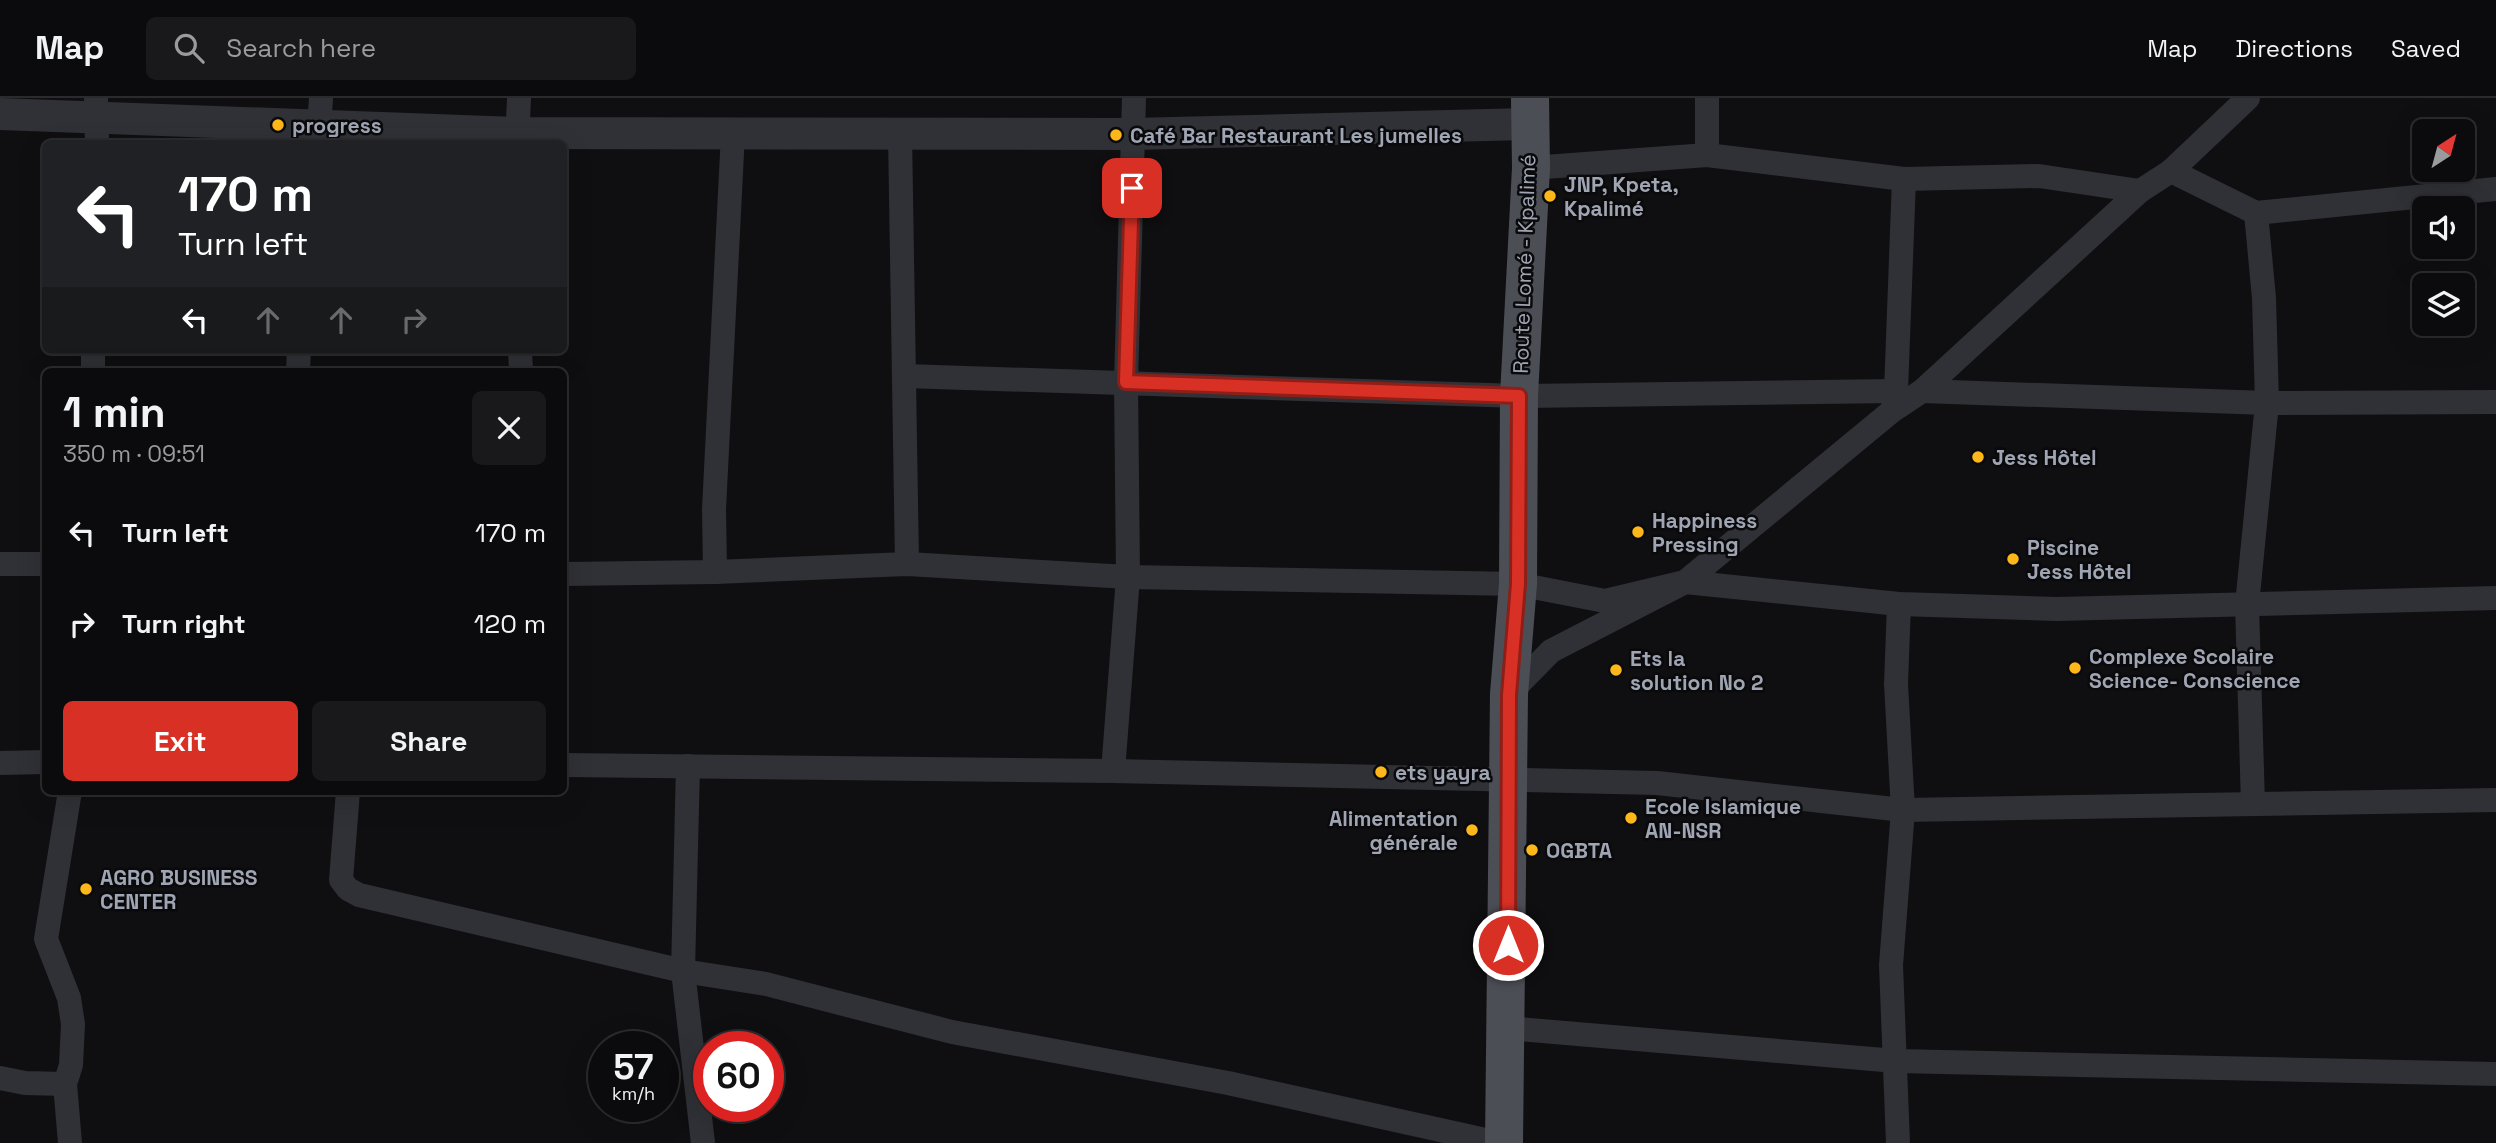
<!DOCTYPE html>
<meta charset="utf-8">
<style>
:root{--surface:#0b0b0d;--page:#19191b;--text:#f1f3f6;--muted:#9a9b9d;--line:#2b2b2e;--accent:#d93025}
body{margin:0;font-family:"Space Grotesk",sans-serif;background:var(--page);color:var(--text);height:100vh;display:flex;flex-direction:column;font-size:26px;white-space:nowrap}
*{box-sizing:border-box;margin:0}
p{font-size:23px;color:var(--muted)}
.icon{flex:none;width:38px;height:38px;fill:none;stroke:currentColor;stroke-width:2;stroke-linecap:round;stroke-linejoin:round}
.map{position:relative;flex:1;overflow:hidden}
.panel{position:absolute;left:42px;top:270px;width:525px;height:427px;display:flex;flex-direction:column;background:var(--surface);border-radius:10px;box-shadow:0 7px 28px #0002,0 0 0 2px var(--line)}
.panel>*{flex:none}
.top-card{position:absolute;left:42px;top:42px;width:525px;height:214px;border-radius:10px;box-shadow:0 7px 28px #0002,0 0 0 2px var(--line);background:#202124;color:#fff;overflow:hidden}
.needle{width:46px;rotate:36deg}
.tools{position:absolute;left:2412px;top:21px;display:grid;gap:14px}
.tools a{display:grid;place-items:center;width:63px;height:63px;border-radius:10px;background:var(--surface);box-shadow:0 7px 28px #0002,0 0 0 2px var(--line);font-size:35px}
.speed{position:absolute;left:588px;top:933px;display:flex;gap:14px;font-size:35px;font-weight:700;text-align:center}
.speed>*{display:grid;place-content:center;width:91px;height:91px;border-radius:50%;background:var(--surface);box-shadow:0 7px 28px #0002,0 0 0 2px var(--line);line-height:1}
.speed small{font-size:18px;font-weight:400}
.speed .limit{border:10px solid #d22;background:#fff;color:#111}
.pin{position:absolute;display:grid;place-items:center;width:60px;height:60px;color:#fff;margin:-30px;border-radius:14px;box-shadow:0 4px 10px #0006}
.me{position:absolute;width:77px;margin:-38px;rotate:0deg;stroke-linejoin:round;filter:drop-shadow(0 0 5px #0008)}
.turn{display:flex;align-items:center;gap:24px;height:147px;padding:0 21px;font-size:32px}
.turn .icon{width:91px;height:91px;stroke-width:2.5}
.turn b{display:block;font-size:49px;line-height:60px}
.lanes{display:flex;align-items:center;height:66px;padding:0 21px;background:#0003;justify-content:center;gap:35px;direction:ltr}
.lanes .off{opacity:.35}
.round{display:grid;place-items:center;flex:none;width:74px;height:74px;border-radius:10px;background:var(--page)}
.headline{display:flex;align-items:center;justify-content:space-between;height:119px;padding:0 21px}
h1{font-size:42px;font-weight:800;line-height:52px}
.action{display:flex;gap:14px;margin-top:auto;padding:14px 21px}
.action a{flex:1;height:80px;border-radius:10px;background:var(--accent);color:#fff;font-size:28px;font-weight:800;line-height:80px;text-align:center}
.action a+a{background:var(--page);color:var(--text)}
ul{padding:0;list-style:none}
li{display:flex;align-items:center;gap:21px;height:91px;padding:0 21px}
li div{flex:1}
li b{display:block;font-size:26px}
li em{font-style:normal}
header{display:flex;align-items:center;gap:42px;box-sizing:border-box;height:98px;padding:0 35px;background:var(--surface);border-bottom:2px solid var(--line)}
header strong{font-size:33px}
nav{display:flex;gap:38px;margin-inline-start:auto;font-size:24px}
.search{width:490px;height:63px;background:var(--page);display:flex;align-items:center;gap:18px;box-sizing:border-box;padding:0 24px;border-radius:10px;color:var(--muted);font-size:26px}
.map>svg:first-child{display:block}
.lines{fill:none;stroke-linecap:round;stroke-linejoin:round}
.minor{stroke:#303136;stroke-width:24}
.tertiary{stroke:#303136;stroke-width:32}
.primary{stroke:#4c4e55;stroke-width:38}
.route-casing{stroke:#8d1f18;stroke-width:18}
.route{stroke:#d93025;stroke-width:12}
.poi-dot{fill:#feb71a;stroke:#0a0a0c;stroke-width:2.5}
.labels{text-anchor:middle;dominant-baseline:central;stroke-width:5;stroke-linejoin:round;paint-order:stroke}
.poi-label{font-size:21px;font-weight:bold;fill:#9fa5b3;stroke:#0a0a0c;text-anchor:start}
.street-label{font-size:21px;fill:#9fa5b3;stroke:#0a0a0c}
</style>
<header>
<strong>Map</strong>
<div class="search"><svg class="icon" aria-label="search" viewBox="0 0 24 24"><circle cx="10" cy="10" r="6"/><path d="M15 15l6 6"/></svg>Search here</div>
<nav><a>Map</a><a>Directions</a><a>Saved</a></nav>
</header>
<div class="map">
<svg width="2496" height="1045" viewBox="0 0 2496 1045">
<rect width="100%" height="100%" fill="#0f0f11"/>
<g class="lines">
<g class="minor">
<polyline points="96,0 97,46"/>
<polyline points="1707,0 1707,57"/>
<polyline points="900,35 907,466"/>
<polyline points="318,46 321,0"/>
<polyline points="517,46 519,0"/>
<polyline points="1531,70 1707,57 1904,81 2039,78 2140,93"/>
<polyline points="2171,73 2248,0"/>
<polyline points="520,252 521,273"/>
<polyline points="93,273 93,252"/>
<polyline points="298,273 299,252"/>
<polyline points="905,278 1519,298 1896,293"/>
<polyline points="1922,293 2267,305 2496,304"/>
<polyline points="1893,309 1896,293 1904,81"/>
<polyline points="0,466 46,466"/>
<polyline points="715,474 714,411 733,35"/>
<polyline points="564,476 715,474 907,466 1128,479 1518,486 1605,503 1685,484 1892,313 1922,293 2140,93 2171,73 2256,115 2496,91"/>
<polyline points="1509,596 1551,553 1685,484 1899,506 2057,511 2496,500"/>
<polyline points="0,665 46,664"/>
<polyline points="564,667 1113,673 1657,685 1903,712 2496,702"/>
<polyline points="688,668 683,873 703,1045"/>
<polyline points="1113,673 1128,479 1126,284 1134,0"/>
<polyline points="70,693 46,841 69,900 73,926 71,967 65,986 70,1045"/>
<polyline points="348,693 341,782 348,791 359,797 683,873 766,886 952,934 1228,985 1499,1045"/>
<polyline points="2253,706 2247,507 2267,305 2264,200 2256,115"/>
<polyline points="1507,930 1896,963 2496,976"/>
<polyline points="0,980 25,985 65,986"/>
<polyline points="1898,1045 1891,867 1903,712 1896,586 1899,506"/>
</g>
<polyline class="tertiary" points="0,16 516,35 1133,36 1529,26"/>
<polyline class="primary" points="1504,1045 1509,596 1518,486 1519,298 1531,70 1530,0"/>
</g>
<g class="lines">
<g class="route-casing">
<polyline id="route" points="1132,90 1126,284 1519,298 1518,486 1509,597 1508,847"/>
</g>
<use href="#route" class="route"/>
</g>
<g class="poi-dot">
<circle cx="278" cy="27" r="7"/>
<circle cx="1116" cy="37" r="7"/>
<circle cx="1550" cy="98" r="7"/>
<circle cx="1978" cy="359" r="7"/>
<circle cx="1638" cy="434" r="7"/>
<circle cx="2013" cy="461" r="7"/>
<circle cx="2075" cy="570" r="7"/>
<circle cx="1616" cy="572" r="7"/>
<circle cx="1381" cy="674" r="7"/>
<circle cx="1631" cy="720" r="7"/>
<circle cx="1472" cy="732" r="7"/>
<circle cx="1532" cy="752" r="7"/>
<circle cx="86" cy="791" r="7"/>
</g>
<g class="labels">
<g class="poi-label">
<text x="292" y="27">progress</text>
<text x="1130" y="37">Café Bar Restaurant Les jumelles</text>
<text x="1564" y="86">JNP, Kpeta,<tspan x="1564" dy="24">Kpalimé</tspan></text>
<text x="1992" y="359">Jess Hôtel</text>
<text x="1652" y="422">Happiness<tspan x="1652" dy="24">Pressing</tspan></text>
<text x="2027" y="449">Piscine<tspan x="2027" dy="24">Jess Hôtel</tspan></text>
<text x="2089" y="558">Complexe Scolaire<tspan x="2089" dy="24">Science- Conscience</tspan></text>
<text x="1630" y="560">Ets la<tspan x="1630" dy="24">solution No 2</tspan></text>
<text x="1395" y="674">ets yayra</text>
<text x="1645" y="708">Ecole Islamique<tspan x="1645" dy="24">AN-NSR</tspan></text>
<text x="1458" y="720" text-anchor="end">Alimentation<tspan x="1458" dy="24">générale</tspan></text>
<text x="1546" y="752">OGBTA</text>
<text x="100" y="779">AGRO BUSINESS<tspan x="100" dy="24">CENTER</tspan></text>
</g>
<g class="street-label">
<text transform="translate(1524 166) rotate(-88)">Route Lomé - Kpalimé</text>
</g>
</g>
</svg>
<div class="tools">
<a><svg class="needle" viewBox="-14 -14 28 28"><path d="M0-13l5 13h-10z" fill="#e53935"/><path d="M0 13l5-13h-10z" fill="#9a9b9d"/></svg></a>
<a><svg class="icon" aria-label="sound" viewBox="0 0 24 24"><path d="M4 9h4l5-4v14l-5-4H4zM17 9q2 3 0 6"/></svg></a>
<a><svg class="icon" aria-label="layers" viewBox="0 0 24 24"><path d="M12 4l9 5-9 5-9-5zM3 14l9 5 9-5"/></svg></a>
</div>
<div class="speed"><div>57<small>km/h</small></div><div class="limit">60</div></div>
<div class="pin" style="left:1132px;top:90px;background:#d93025"><svg class="icon" aria-label="arrive" viewBox="0 0 24 24"><path d="M6 21V4h12l-3 4 3 4H6"/></svg></div>
<svg class="me" style="left:1508px;top:847px" viewBox="-20 -20 40 40"><circle r="17" fill="#d93025" stroke="#fff" stroke-width="3"/><path d="M0-11L8 9 0 5-8 9z" fill="#fff"/></svg>
<div class="top-card">
<div class="turn"><svg class="icon" aria-label="left" viewBox="0 0 24 24"><path d="M17 20v-9H6M10 6l-5 5 5 5"/></svg><div><b>170 m</b>Turn left</div></div>
<div class="lanes"><svg class="icon" aria-label="left" viewBox="0 0 24 24"><path d="M17 20v-9H6M10 6l-5 5 5 5"/></svg><svg class="icon off" aria-label="ahead" viewBox="0 0 24 24"><path d="M12 20V5M6 11l6-6 6 6"/></svg><svg class="icon off" aria-label="ahead" viewBox="0 0 24 24"><path d="M12 20V5M6 11l6-6 6 6"/></svg><svg class="icon off" aria-label="right" viewBox="0 0 24 24"><path d="M7 20v-9h11M14 6l5 5-5 5"/></svg></div>
</div>
<section class="panel">
<div class="headline"><div><h1>1 min</h1><p>350 m · 09:51</p></div><a class="round"><svg class="icon" aria-label="close" viewBox="0 0 24 24"><path d="M6 6l12 12M18 6L6 18"/></svg></a></div>
<ul>
<li><svg class="icon" aria-label="left" viewBox="0 0 24 24"><path d="M17 20v-9H6M10 6l-5 5 5 5"/></svg><div><b>Turn left</b></div><em>170 m</em></li>
<li><svg class="icon" aria-label="right" viewBox="0 0 24 24"><path d="M7 20v-9h11M14 6l5 5-5 5"/></svg><div><b>Turn right</b></div><em>120 m</em></li>
</ul>
<div class="action"><a>Exit</a><a>Share</a></div>
</section>
</div>
